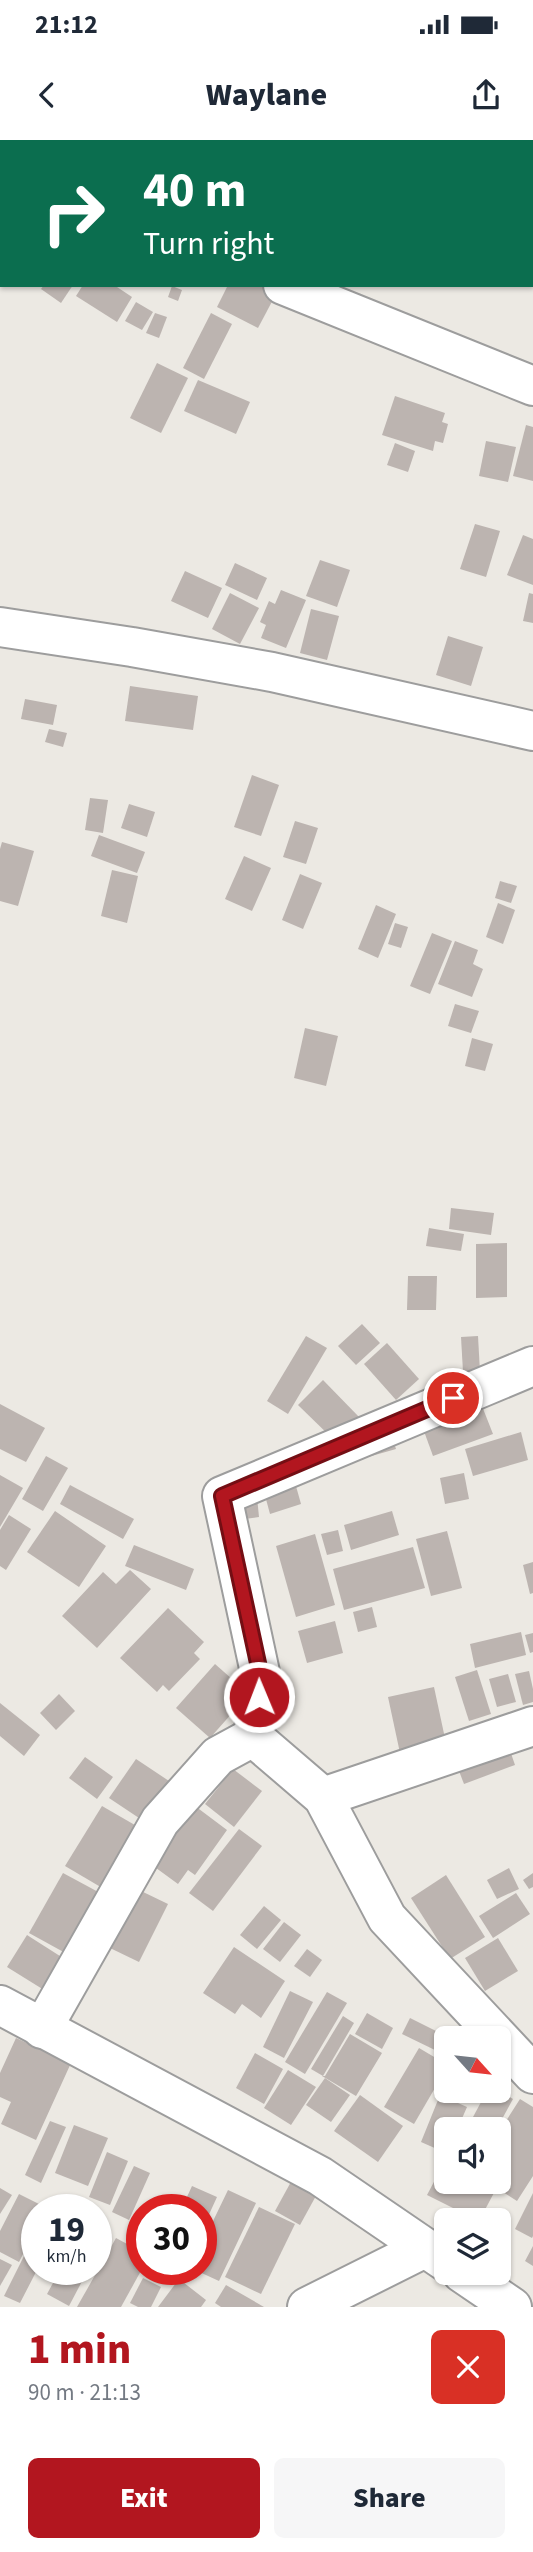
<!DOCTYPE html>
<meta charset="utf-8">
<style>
:root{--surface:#fff;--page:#f6f6f7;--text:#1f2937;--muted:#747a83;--accent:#b2161f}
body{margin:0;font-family:"Source Sans 3",sans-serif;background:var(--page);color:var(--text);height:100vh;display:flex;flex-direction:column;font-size:26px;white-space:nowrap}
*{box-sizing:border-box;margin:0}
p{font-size:23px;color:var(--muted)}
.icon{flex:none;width:38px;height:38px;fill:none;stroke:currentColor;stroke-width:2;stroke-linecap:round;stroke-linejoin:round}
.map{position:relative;height:2167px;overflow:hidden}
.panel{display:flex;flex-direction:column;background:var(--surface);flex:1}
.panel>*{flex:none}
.top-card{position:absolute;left:0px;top:0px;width:534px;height:147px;box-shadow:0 2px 5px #0004;background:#0b6e4f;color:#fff;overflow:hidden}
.needle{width:46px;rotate:117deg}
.fabs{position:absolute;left:434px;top:1886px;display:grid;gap:14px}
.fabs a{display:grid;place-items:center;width:77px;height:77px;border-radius:10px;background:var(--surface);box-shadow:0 2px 5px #0004;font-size:35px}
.speed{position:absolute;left:21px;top:2054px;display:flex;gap:14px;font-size:35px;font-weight:700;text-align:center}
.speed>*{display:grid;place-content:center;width:91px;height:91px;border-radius:50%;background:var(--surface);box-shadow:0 2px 5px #0004;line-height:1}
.speed small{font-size:18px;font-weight:400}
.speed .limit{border:10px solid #d22;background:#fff;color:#111}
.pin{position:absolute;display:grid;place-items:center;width:60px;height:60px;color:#fff;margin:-30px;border:4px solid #fff;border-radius:50%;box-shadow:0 2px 7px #0007}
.me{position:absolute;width:77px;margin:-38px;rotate:359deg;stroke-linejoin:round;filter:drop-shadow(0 0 5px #0008)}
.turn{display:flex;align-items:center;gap:24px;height:147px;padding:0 28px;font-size:32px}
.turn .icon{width:91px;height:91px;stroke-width:2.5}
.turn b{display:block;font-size:49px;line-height:60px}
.round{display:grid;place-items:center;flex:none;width:74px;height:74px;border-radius:10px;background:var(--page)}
.overview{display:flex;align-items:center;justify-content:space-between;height:119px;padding:0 28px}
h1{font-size:42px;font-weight:800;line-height:52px;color:var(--accent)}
.button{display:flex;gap:14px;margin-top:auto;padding:14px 28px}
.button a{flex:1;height:80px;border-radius:10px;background:var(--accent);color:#fff;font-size:28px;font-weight:800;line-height:80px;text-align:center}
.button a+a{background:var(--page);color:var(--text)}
.status{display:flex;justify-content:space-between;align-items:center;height:49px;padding:0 35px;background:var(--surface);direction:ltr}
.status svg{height:19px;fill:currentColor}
header{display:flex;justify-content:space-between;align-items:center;height:91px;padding:0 28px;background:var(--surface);font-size:32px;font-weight:800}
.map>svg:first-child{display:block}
.building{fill:#bcb4b0}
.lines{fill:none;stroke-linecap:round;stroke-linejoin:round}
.minor-casing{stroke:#9d9d9d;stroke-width:42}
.minor{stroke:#fff;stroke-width:38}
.route-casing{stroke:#740e14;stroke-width:18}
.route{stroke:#b2161f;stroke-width:12}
</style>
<div class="status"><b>21:12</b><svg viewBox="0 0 49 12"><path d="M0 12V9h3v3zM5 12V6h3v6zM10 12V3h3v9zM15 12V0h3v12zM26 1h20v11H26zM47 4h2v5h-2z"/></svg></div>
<header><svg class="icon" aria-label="back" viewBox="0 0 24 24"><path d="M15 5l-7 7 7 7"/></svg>Waylane<svg class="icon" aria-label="share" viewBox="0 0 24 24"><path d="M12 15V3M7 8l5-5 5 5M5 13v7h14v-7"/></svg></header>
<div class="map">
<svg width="533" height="2167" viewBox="0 0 533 2167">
<rect width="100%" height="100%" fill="#ece9e3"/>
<g class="building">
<polygon points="44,145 73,145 61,163 41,149"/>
<polygon points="83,145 114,145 132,157 117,182 76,156"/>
<polygon points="228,145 260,145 276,154 258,188 217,167"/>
<polygon points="172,146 182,150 178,161 168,157"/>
<polygon points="136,162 153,172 142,190 125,181"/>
<polygon points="155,173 167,177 159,198 146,193"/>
<polygon points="211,173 232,184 204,239 183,228"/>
<polygon points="157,223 188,238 161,293 130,278"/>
<polygon points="198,240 250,262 236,294 184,271"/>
<polygon points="395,256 445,273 442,282 448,284 443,303 435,301 433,311 382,295"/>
<polygon points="526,285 533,287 533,341 513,336"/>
<polygon points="486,301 516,307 508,342 479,336"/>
<polygon points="395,303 415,311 408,332 387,325"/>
<polygon points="475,384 500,391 486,437 460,429"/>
<polygon points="523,395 533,399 533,445 507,435"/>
<polygon points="320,420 350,430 337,467 306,456"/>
<polygon points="235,423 267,438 257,460 225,445"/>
<polygon points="185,431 222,448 208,478 171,461"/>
<polygon points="281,450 306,460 286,508 261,498 266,485 260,482 269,461 275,464"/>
<polygon points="230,453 259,468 240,504 212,489"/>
<polygon points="529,453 533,454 533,483 523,481"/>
<polygon points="311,469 339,476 327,520 300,513"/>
<polygon points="448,496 483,507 471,546 436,535"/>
<polygon points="130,546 198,556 193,590 125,581"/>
<polygon points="25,559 57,565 53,585 21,579"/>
<polygon points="49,589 67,593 63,607 45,602"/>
<polygon points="252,635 279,645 261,696 234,687"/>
<polygon points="90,658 108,660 103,693 85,690"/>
<polygon points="129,664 155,672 147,697 121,688"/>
<polygon points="295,681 318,688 306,724 283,717"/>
<polygon points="99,695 145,712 137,733 91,716"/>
<polygon points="2,702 34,711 18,766 0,761 0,709"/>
<polygon points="244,716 271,728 252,771 225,759"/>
<polygon points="112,730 138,736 127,783 101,776"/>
<polygon points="300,734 322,743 303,789 282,780"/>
<polygon points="500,741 517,746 511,763 495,758"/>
<polygon points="498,763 515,770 503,804 486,797"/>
<polygon points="376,765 396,774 378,818 358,809"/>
<polygon points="395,783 408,787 401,808 388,804"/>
<polygon points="432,793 452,801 430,854 410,846"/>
<polygon points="455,801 478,810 473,824 483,829 472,857 438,844"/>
<polygon points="455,864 479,871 471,893 448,886"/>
<polygon points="305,888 338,896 326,946 294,938"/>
<polygon points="472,898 493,904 485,931 465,926"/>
<polygon points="451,1068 494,1073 491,1095 449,1089"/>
<polygon points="429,1088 464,1094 461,1111 426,1106"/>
<polygon points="507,1103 507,1157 476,1158 476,1104"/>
<polygon points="408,1136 437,1136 436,1170 407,1170"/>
<polygon points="362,1184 380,1203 356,1225 338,1206"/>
<polygon points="306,1196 327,1208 288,1274 267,1261"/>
<polygon points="478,1196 480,1232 463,1232 461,1197"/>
<polygon points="387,1203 419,1239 396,1260 364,1224"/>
<polygon points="323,1240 360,1278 336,1302 298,1265"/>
<polygon points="480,1261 493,1294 433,1316 421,1283"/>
<polygon points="0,1264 45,1288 26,1322 0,1309"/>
<polygon points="521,1292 528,1320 473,1336 465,1309"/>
<polygon points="391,1294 396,1309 368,1317 364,1301"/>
<polygon points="46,1316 68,1328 43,1371 22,1359"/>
<polygon points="464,1333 469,1359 445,1364 440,1338"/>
<polygon points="0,1335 23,1348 0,1387"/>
<polygon points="294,1339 301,1364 270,1374 263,1348"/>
<polygon points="70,1345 134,1379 123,1399 60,1364"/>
<polygon points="257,1357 259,1377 237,1380 235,1359"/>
<polygon points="55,1371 106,1406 79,1447 27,1412"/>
<polygon points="392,1371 399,1395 351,1410 344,1385"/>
<polygon points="9,1375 31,1389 6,1430 0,1426 0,1390"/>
<polygon points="338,1390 343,1411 327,1415 321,1394"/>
<polygon points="447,1391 462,1448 431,1456 416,1399"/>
<polygon points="315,1394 335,1465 296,1477 276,1406"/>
<polygon points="134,1405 194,1429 186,1450 125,1426"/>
<polygon points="413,1407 425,1448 344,1470 333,1429"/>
<polygon points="533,1422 533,1453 530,1454 523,1425"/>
<polygon points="130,1430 151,1449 97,1508 62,1476 103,1432 116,1444"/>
<polygon points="372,1467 377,1487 358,1492 353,1472"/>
<polygon points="168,1468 204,1502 194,1513 200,1519 169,1551 163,1545 157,1552 120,1518"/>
<polygon points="335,1481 343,1513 307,1523 298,1491"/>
<polygon points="521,1492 526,1515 475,1528 470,1504"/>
<polygon points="533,1493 533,1512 530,1513 525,1495"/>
<polygon points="215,1524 249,1554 210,1598 176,1568"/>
<polygon points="477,1530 491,1574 469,1581 455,1537"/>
<polygon points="529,1531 533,1549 533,1562 523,1565 515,1534"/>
<polygon points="508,1534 516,1562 497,1567 489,1539"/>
<polygon points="434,1547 446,1603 400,1613 388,1557"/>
<polygon points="59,1554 75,1571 56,1590 40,1573"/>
<polygon points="0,1563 40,1595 24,1616 0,1596"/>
<polygon points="506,1599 515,1625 464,1644 454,1618"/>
<polygon points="85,1617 113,1637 97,1659 69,1638"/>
<polygon points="136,1619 169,1641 142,1680 109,1658"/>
<polygon points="233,1629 262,1651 234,1687 205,1664"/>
<polygon points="102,1666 140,1688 104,1749 65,1726"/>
<polygon points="195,1666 227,1690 195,1735 188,1730 178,1744 152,1725"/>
<polygon points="239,1689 262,1706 213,1771 189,1753"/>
<polygon points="509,1728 519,1749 497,1759 487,1740"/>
<polygon points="63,1733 102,1754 69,1815 29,1793"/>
<polygon points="533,1733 533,1747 529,1749 523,1740"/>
<polygon points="446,1735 485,1797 450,1819 411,1758"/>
<polygon points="139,1750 168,1764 139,1822 110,1808"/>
<polygon points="516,1753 530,1774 493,1798 479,1776"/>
<polygon points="264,1766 281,1780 257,1809 240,1795"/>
<polygon points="284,1782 301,1795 280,1822 263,1809"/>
<polygon points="27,1795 63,1818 44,1850 7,1827"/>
<polygon points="498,1798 518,1831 485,1851 465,1818"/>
<polygon points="234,1807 285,1841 261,1878 242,1864 235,1874 203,1853"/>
<polygon points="307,1809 322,1820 310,1837 294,1826"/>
<polygon points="290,1851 313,1862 284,1918 263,1907"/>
<polygon points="327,1852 347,1863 305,1934 285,1922"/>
<polygon points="367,1873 393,1888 382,1909 355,1894"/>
<polygon points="343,1876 354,1883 323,1936 311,1929"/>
<polygon points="410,1878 446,1896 439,1912 402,1894"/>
<polygon points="350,1894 382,1913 356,1956 322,1936 325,1936"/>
<polygon points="16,1898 71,1923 36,2000 1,1984 11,1962 0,1957 0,1933"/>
<polygon points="419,1908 446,1924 446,1929 414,1984 384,1967"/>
<polygon points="255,1913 283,1929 264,1964 236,1948"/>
<polygon points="288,1930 316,1947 291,1985 264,1968"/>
<polygon points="325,1938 350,1955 331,1982 306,1965"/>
<polygon points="487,1951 500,1951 513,1959 496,1990 466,1990"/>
<polygon points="360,1955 403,1986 378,2022 334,1991"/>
<polygon points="440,1955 467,1967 457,1990 446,1990 446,2013 421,2002"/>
<polygon points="520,1959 533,1967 533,2036 517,2061 487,2042 499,2042 499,1992"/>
<polygon points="50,1981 66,1987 41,2043 25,2035"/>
<polygon points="74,1985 108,1998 88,2046 55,2033"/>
<polygon points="107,2012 128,2021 110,2065 89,2057"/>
<polygon points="446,2019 446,2042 484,2042 496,2049 479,2081 427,2055"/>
<polygon points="134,2026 150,2033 129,2080 112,2072"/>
<polygon points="292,2040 317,2054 300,2085 275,2071"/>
<polygon points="192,2046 217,2057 201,2092 201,2070 181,2070"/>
<polygon points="0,2048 12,2055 0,2074"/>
<polygon points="228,2050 256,2063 219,2141 195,2130 201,2130 201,2106"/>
<polygon points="533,2053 533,2096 532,2098 515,2089"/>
<polygon points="19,2054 47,2068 45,2070 37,2070 37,2087 19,2122 0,2112 0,2091"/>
<polygon points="56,2061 69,2068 68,2070 51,2070"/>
<polygon points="259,2067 295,2084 261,2154 225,2137"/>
<polygon points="96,2089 106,2094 96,2113"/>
<polygon points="116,2098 142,2112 142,2129 121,2167 77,2167"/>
<polygon points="533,2106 533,2126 525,2121"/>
<polygon points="24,2116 37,2123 37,2130 20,2163 4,2156"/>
<polygon points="0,2119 12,2125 0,2146"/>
<polygon points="60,2130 88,2130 69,2166 47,2154"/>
<polygon points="143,2138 161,2147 151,2167 138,2167 130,2163"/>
<polygon points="179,2139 206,2160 201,2167 158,2167"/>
<polygon points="226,2145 264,2167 221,2167 215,2163"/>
</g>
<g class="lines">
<g class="minor-casing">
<g id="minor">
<polyline points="75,0 78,2"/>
<polyline points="0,48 2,47"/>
<polyline points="283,145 533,246"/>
<polyline points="0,487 132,507 272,532 533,591"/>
<polyline points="253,1597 261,1537 222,1356 533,1226"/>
<polyline points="253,1597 323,1657 387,1778 533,1934"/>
<polyline points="323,1657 533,1586"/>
<polyline points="0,1865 320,2036 446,2122"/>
<polyline points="42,1889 160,1681 218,1616 253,1597"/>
<polyline points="462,2133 512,2167"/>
<polyline points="307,2167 425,2108"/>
</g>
</g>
<use href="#minor" class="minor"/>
</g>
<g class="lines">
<g class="route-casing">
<polyline id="route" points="259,1557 261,1537 222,1356 453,1258"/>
</g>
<use href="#route" class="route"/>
</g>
</svg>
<div class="fabs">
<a><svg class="needle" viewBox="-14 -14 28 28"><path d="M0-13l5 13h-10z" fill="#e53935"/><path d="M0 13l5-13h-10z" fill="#747a83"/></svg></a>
<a><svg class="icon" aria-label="sound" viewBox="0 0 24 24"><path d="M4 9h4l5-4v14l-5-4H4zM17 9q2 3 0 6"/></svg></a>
<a><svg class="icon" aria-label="layers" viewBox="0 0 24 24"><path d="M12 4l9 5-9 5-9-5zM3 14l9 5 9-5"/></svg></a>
</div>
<div class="speed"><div>19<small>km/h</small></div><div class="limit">30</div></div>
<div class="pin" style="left:453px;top:1258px;background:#d93025"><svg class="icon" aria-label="arrive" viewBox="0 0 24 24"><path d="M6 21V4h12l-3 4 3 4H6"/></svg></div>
<svg class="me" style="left:259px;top:1557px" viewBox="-20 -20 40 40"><circle r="17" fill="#b2161f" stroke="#fff" stroke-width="3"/><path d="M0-11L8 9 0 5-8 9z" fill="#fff"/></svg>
<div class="top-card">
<div class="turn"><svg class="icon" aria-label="right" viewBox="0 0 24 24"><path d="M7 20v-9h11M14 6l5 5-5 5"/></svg><div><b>40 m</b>Turn right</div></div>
</div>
</div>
<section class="panel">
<div class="overview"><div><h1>1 min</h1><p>90 m · 21:13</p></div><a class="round" style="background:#d93025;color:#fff"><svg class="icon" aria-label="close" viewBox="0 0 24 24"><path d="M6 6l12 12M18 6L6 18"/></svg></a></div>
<div class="button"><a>Exit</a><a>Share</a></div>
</section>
